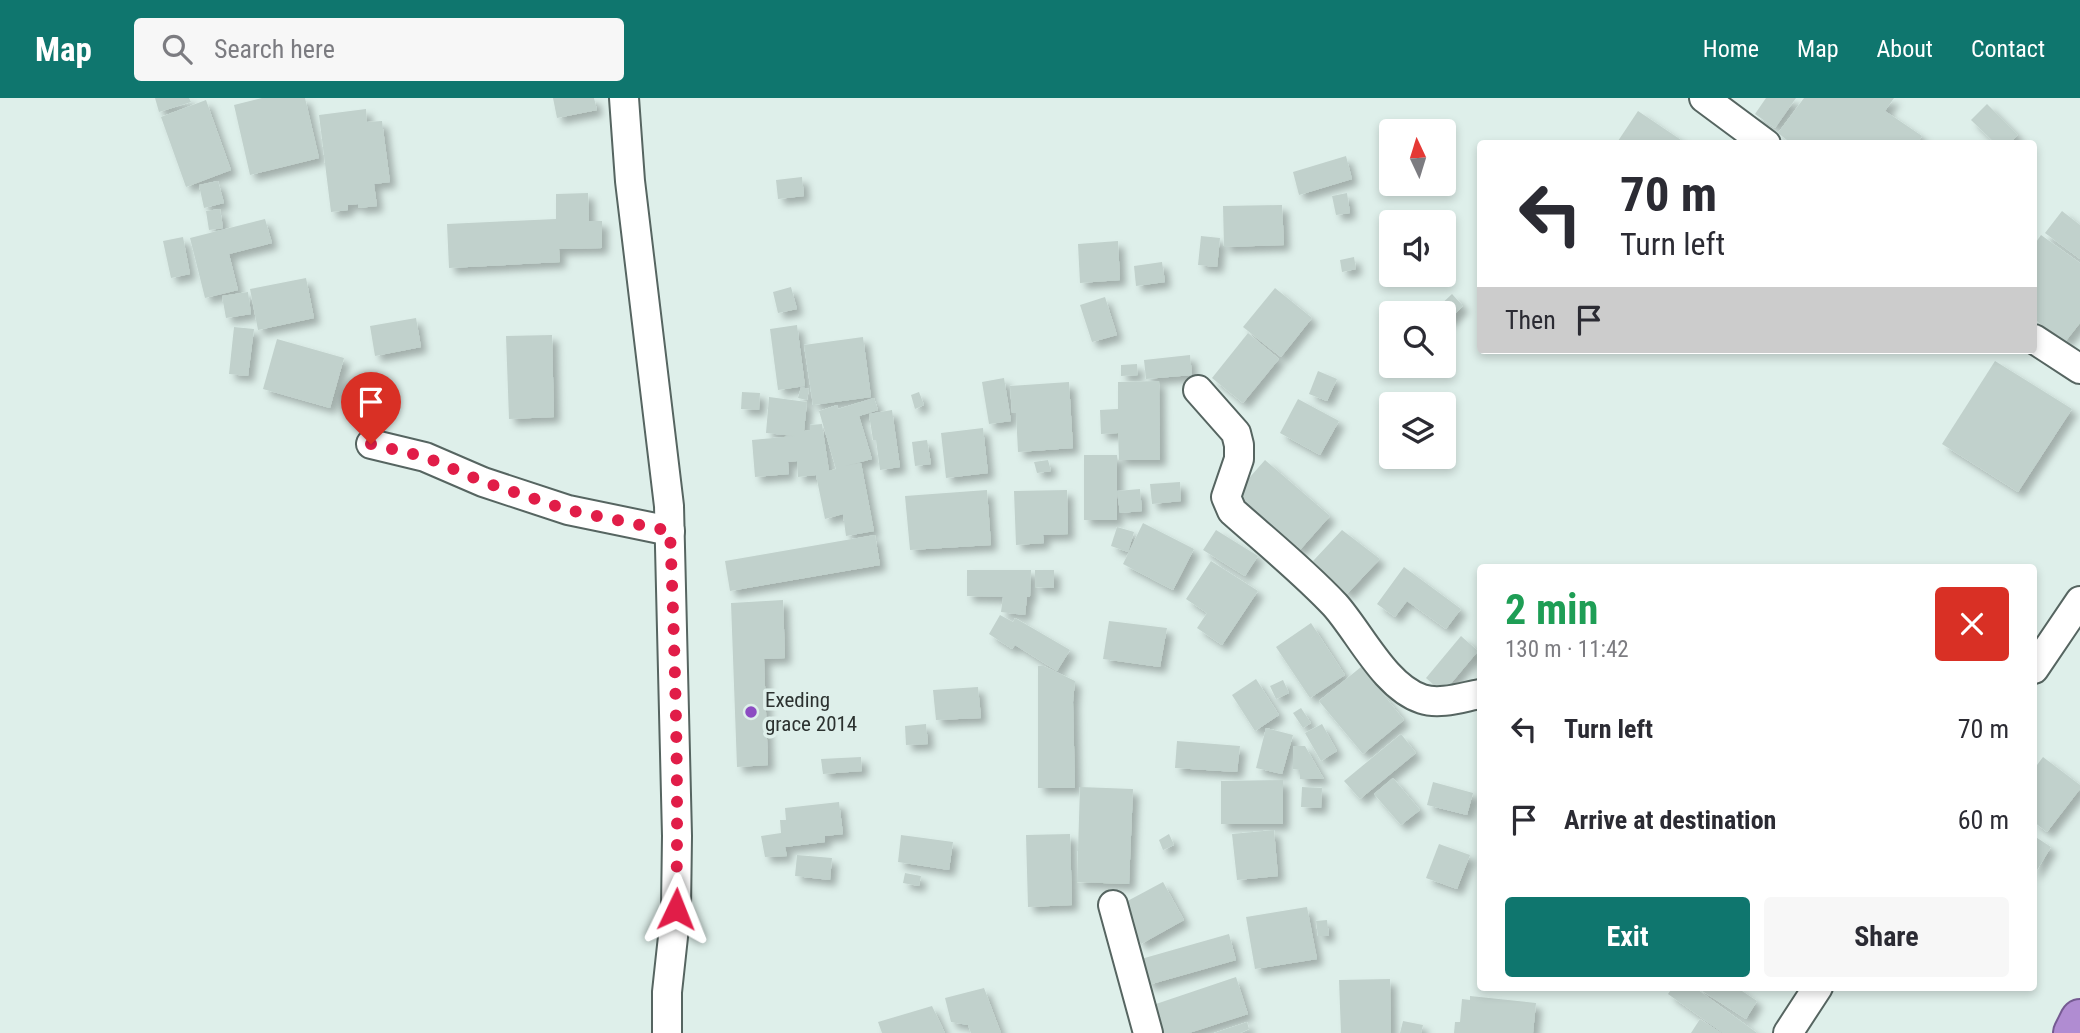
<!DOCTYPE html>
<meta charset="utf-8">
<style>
:root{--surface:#fff;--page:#f7f7f7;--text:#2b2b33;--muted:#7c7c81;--accent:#0f766e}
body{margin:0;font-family:"Roboto Condensed",sans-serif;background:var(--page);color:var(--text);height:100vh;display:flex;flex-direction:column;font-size:26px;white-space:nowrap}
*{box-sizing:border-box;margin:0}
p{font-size:23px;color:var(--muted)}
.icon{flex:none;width:38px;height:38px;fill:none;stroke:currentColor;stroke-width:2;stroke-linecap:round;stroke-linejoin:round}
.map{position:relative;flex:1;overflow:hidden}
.panel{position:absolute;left:1477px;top:466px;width:560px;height:427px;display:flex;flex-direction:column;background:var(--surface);border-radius:7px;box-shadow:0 4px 10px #0003}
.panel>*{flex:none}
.top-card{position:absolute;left:1477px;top:42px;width:560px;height:214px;border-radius:7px;box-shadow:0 4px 10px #0003;background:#fff;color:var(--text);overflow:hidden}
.needle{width:46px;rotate:356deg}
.buttons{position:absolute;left:1379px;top:21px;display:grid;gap:14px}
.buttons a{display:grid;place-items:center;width:77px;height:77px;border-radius:7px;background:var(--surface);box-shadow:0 4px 10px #0003;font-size:35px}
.pin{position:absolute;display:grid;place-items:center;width:60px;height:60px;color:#fff;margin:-72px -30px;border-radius:50% 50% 50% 0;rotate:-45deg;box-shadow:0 0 7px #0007}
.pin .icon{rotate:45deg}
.me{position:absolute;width:77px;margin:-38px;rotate:2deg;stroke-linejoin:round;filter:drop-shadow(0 0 5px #0008)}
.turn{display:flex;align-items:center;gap:24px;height:147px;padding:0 28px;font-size:32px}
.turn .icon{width:91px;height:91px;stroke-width:2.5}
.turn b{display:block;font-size:49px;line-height:60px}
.then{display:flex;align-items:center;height:66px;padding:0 28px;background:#0003;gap:14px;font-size:26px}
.round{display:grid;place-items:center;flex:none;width:74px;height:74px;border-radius:7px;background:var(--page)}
.summary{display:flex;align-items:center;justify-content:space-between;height:119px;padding:0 28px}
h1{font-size:42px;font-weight:700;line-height:52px;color:#1e9e55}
.cta{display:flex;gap:14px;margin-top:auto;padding:14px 28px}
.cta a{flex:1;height:80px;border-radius:7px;background:var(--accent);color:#fff;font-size:28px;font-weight:700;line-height:80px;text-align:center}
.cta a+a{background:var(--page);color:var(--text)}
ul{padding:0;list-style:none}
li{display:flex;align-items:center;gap:21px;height:91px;padding:0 28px}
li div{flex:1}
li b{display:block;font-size:26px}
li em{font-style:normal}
header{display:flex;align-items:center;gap:42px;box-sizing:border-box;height:98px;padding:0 35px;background:var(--accent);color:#fff}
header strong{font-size:33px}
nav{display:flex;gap:38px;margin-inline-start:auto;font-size:24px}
.search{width:490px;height:63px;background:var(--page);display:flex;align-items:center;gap:18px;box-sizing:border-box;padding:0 24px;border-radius:7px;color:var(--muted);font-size:26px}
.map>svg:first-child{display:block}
.building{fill:#c1d1cc;filter:url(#shadow)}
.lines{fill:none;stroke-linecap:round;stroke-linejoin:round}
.minor-casing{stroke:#566561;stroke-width:32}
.trunk-casing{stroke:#755a92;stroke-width:42}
.minor{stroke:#fff;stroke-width:28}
.trunk{stroke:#b08cd2;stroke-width:38}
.route{stroke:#e11d48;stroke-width:12;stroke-dasharray:0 21.6}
.poi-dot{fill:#8c4cc2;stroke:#deefea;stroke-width:2.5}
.labels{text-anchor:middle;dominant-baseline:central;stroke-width:7;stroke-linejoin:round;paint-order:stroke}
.poi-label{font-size:21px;fill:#2c3230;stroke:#deefea;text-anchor:start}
</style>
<header>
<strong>Map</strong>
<div class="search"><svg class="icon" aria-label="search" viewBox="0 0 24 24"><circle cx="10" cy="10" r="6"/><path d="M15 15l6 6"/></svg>Search here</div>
<nav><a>Home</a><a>Map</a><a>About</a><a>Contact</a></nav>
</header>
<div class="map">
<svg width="2080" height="935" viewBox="0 0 2080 935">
<defs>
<filter id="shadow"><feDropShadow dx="6" dy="6" stdDeviation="3.5" flood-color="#0004"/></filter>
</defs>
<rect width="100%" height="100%" fill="#deefea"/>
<g class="building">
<polygon points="155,0 189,0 191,4 159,14"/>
<polygon points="262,0 305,0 319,60 250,77 234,7"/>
<polygon points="553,0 594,0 597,12 557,20"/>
<polygon points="1766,0 1796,0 1775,30 1755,16"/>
<polygon points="1804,0 1894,0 1885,13 1922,38 1917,46 1792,46 1778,35"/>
<polygon points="206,2 231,72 186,89 161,19"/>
<polygon points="1987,6 2018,37 2009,46 1996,46 1971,22"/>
<polygon points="366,11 367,24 382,23 390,84 374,86 377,108 358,110 358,106 348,107 348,112 331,114 319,17"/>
<polygon points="1638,13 1687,46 1616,46"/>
<polygon points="1346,58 1352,81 1299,97 1293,74"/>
<polygon points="802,79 804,98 778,101 776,82"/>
<polygon points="218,83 224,105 204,110 199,87"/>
<polygon points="588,95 589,123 602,123 602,150 559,151 560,164 449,170 447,126 556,121 556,96"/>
<polygon points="1347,95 1350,115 1336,117 1332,98"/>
<polygon points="1282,107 1284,147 1224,149 1223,108"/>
<polygon points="220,111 223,130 209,132 206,113"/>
<polygon points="2062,113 2080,127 2080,161 2045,135"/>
<polygon points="265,121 272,145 229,156 238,192 205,200 190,140"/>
<polygon points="2041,137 2080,165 2080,225 2065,244 2034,221 2034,147"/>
<polygon points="1201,138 1220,140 1217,169 1198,167"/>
<polygon points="183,139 190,176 171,180 163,143"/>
<polygon points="1118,143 1120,182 1080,185 1078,146"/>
<polygon points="1354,159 1356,171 1342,174 1340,162"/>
<polygon points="1162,164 1165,184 1136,188 1134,168"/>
<polygon points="306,180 314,220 258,232 250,191"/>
<polygon points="791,189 797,211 778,215 773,194"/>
<polygon points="1275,190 1312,220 1281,259 1243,229"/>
<polygon points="248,194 251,216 226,220 222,198"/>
<polygon points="1452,196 1463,208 1447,224 1444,220 1444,215 1439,215 1435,212"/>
<polygon points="1105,199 1117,237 1092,244 1080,207"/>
<polygon points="416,220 421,249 375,258 370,228"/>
<polygon points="797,227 805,288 778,292 770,231"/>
<polygon points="234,229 254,231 248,278 229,276"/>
<polygon points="1248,235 1279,261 1243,305 1212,280"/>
<polygon points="552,237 554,319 509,321 506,238"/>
<polygon points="863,239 871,299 813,307 804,247"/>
<polygon points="277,241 344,260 330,310 263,291"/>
<polygon points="1190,257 1192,277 1146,281 1144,262"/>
<polygon points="1995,263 2072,311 2018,394 1942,346"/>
<polygon points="1137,266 1138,277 1121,278 1121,267"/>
<polygon points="1318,273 1337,281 1327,303 1309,296"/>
<polygon points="1004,280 1011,323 989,326 982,284"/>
<polygon points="1159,283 1160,362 1119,362 1118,335 1101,336 1100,312 1118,311 1118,284"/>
<polygon points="1069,284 1073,350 1018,354 1016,315 1012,315 1010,288"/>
<polygon points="801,289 809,291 807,302 798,300"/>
<polygon points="742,294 760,295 759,312 741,311"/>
<polygon points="919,294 924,307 915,311 911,297"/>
<polygon points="769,299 807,304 804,333 810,332 810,327 822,326 829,373 836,371 819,313 837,307 838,311 874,300 878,312 859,318 872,361 845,368 861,365 874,433 846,438 843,416 825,421 816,377 798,379 797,363 788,364 789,376 755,379 752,342 795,338 766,335"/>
<polygon points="1298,301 1339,323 1320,357 1280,335"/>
<polygon points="892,312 900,369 880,372 876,342 873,342 869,316"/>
<polygon points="983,330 988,375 946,380 941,335"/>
<polygon points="927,342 931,366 915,368 912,344"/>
<rect x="1084" y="357" width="33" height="65"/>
<polygon points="1048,362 1051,373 1037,375 1034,364"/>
<polygon points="1265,362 1330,418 1299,453 1235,396"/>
<polygon points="1180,384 1181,403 1152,406 1150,386"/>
<polygon points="1140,391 1142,413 1120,415 1117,393"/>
<polygon points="987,392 991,447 910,452 905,398"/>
<polygon points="1067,392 1068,436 1043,437 1044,445 1016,447 1014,393"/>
<polygon points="1143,425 1194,451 1173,492 1123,466"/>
<polygon points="1117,429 1134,434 1128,454 1111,448"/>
<polygon points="1216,432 1258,458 1245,478 1203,452"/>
<polygon points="1342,432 1380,461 1347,496 1313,463"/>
<polygon points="875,437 880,467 730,493 725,463"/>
<polygon points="1211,463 1258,493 1222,547 1197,530 1207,515 1186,501"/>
<polygon points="1404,469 1461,511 1446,531 1407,503 1395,519 1377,506"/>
<polygon points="967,472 1031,472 1030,499 1027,499 1025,517 1001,514 1003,499 967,498"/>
<polygon points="1035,472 1054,472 1054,490 1035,489"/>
<polygon points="783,502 785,560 764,561 768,667 737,669 731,505"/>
<polygon points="1000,517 1013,524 1015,520 1070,552 1057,573 1015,547 1012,551 989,536"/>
<polygon points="1109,523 1167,530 1160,569 1103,561"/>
<polygon points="1311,525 1345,577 1310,600 1276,549"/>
<polygon points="1461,538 1478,553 1443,595 1426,580"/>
<polygon points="1038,568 1044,568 1075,583 1073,604 1075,690 1038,690"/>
<polygon points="1361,569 1404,622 1363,656 1319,603"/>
<polygon points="1256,581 1279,617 1255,633 1232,597"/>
<polygon points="1283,582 1289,595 1276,601 1270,588"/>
<polygon points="978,589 981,620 936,622 933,592"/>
<polygon points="1301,610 1311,625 1303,630 1293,615"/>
<polygon points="926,626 928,646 906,647 905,628"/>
<polygon points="1322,626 1337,653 1321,663 1305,635"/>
<polygon points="1266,630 1293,637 1282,676 1256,670"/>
<polygon points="1401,636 1416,655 1360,701 1344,683"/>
<polygon points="1177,643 1240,648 1237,674 1175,670"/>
<polygon points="1293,648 1305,648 1324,681 1300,681 1300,672 1293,671"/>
<polygon points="861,659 862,673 823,676 821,661"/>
<polygon points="2043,659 2080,687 2080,691 2047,734 2034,724 2034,671"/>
<polygon points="1393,680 1420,712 1401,727 1374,696"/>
<polygon points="1283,682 1283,726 1221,726 1221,683"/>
<polygon points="1433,684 1473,695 1467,717 1427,707"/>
<polygon points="1080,689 1133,691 1129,786 1077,784"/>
<polygon points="1302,689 1322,690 1321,710 1301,709"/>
<polygon points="839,704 843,736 825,738 825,744 785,749 787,758 765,759 761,738 781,735 780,722 786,722 785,710"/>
<polygon points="1274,732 1278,778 1237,782 1232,736"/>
<polygon points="1070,736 1072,807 1028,809 1026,737"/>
<polygon points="1169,736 1174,747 1163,752 1159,742"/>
<polygon points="901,737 953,744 949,772 898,764"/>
<polygon points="2034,738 2051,749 2034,777"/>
<polygon points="1439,746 1470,757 1457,791 1426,780"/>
<polygon points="797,757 832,760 830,782 795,778"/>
<polygon points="905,775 921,778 919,788 903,785"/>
<polygon points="1163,784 1184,822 1141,846 1120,807"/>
<polygon points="1307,809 1317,861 1255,871 1246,819"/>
<polygon points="1327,822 1329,838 1318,838 1316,823"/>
<polygon points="1229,836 1236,862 1148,887 1141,861"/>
<polygon points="1236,879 1248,916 1189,935 1163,935 1153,907"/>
<polygon points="1390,881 1391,935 1341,935 1339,882"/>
<polygon points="1673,889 1694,889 1757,935 1723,935 1668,896"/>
<polygon points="1696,889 1736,889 1757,903 1746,921"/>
<polygon points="984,890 1001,935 971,935 968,927 951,924 945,900"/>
<polygon points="1470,898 1536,905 1533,935 1454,935 1455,924 1460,924 1462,901 1470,902"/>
<polygon points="932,908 945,935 882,935 878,924"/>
<polygon points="1700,921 1721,935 1691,935"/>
<polygon points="1403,923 1423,927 1421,935 1400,935"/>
<polygon points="1247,924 1249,931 1240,935 1214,935"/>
</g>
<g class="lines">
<g class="minor-casing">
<g id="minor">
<polyline points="624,0 630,83 669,408 677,738 676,811 667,894 667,935"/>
<polyline points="1704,0 1766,46"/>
<polyline points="2034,241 2080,271"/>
<path d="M 1198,292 L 1236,335 L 1239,347 L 1239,361 L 1226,399 L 1232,413 C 1267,444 1303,473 1335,507 C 1360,535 1385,589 1422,601 C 1440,607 1463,599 1480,596"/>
<polyline points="371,346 425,359 483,384 568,412 670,433"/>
<polyline points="2034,571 2080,503"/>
<polyline points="1113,807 1148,935"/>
<polyline points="1788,935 1818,889"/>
</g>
</g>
<g class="trunk-casing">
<polyline id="trunk" points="2073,935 2080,921"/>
</g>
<use href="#minor" class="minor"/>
<use href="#trunk" class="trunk"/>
</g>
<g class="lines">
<path class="route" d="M 371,346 L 425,359 L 484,384 L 568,412 L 670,433 C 675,559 679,685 676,811"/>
</g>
<circle class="poi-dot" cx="751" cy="614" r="7"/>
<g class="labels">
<g class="poi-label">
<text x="765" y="602">Exeding<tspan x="765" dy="24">grace 2014</tspan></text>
</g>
</g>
</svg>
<div class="buttons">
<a><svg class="needle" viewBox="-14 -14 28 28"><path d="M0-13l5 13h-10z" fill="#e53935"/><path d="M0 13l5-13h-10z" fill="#7c7c81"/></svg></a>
<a><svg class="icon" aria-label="sound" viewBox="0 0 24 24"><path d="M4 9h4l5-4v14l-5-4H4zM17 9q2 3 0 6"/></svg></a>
<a><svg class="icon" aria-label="search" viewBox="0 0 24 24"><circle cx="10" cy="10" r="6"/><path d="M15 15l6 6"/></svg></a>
<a><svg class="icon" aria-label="layers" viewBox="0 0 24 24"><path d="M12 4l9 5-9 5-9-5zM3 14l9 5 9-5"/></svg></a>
</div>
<div class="pin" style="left:371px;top:346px;background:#d93025"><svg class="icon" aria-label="arrive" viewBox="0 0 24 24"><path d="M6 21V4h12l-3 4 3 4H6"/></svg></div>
<svg class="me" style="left:676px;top:811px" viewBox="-20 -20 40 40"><path d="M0-17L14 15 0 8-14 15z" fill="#e11d48" stroke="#fff" stroke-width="4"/></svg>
<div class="top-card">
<div class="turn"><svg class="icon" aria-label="left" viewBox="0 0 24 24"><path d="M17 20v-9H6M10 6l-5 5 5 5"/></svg><div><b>70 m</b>Turn left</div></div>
<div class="then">Then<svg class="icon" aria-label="arrive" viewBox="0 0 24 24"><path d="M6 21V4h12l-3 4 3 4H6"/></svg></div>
</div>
<section class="panel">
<div class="summary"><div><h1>2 min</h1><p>130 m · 11:42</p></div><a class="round" style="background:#d93025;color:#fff"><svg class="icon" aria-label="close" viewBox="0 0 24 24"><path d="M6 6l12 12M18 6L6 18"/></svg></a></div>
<ul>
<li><svg class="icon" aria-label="left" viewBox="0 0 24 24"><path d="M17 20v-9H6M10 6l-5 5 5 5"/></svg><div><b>Turn left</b></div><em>70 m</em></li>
<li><svg class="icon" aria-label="arrive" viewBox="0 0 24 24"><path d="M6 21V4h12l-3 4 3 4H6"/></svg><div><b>Arrive at destination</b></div><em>60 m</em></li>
</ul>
<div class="cta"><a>Exit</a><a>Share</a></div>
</section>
</div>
